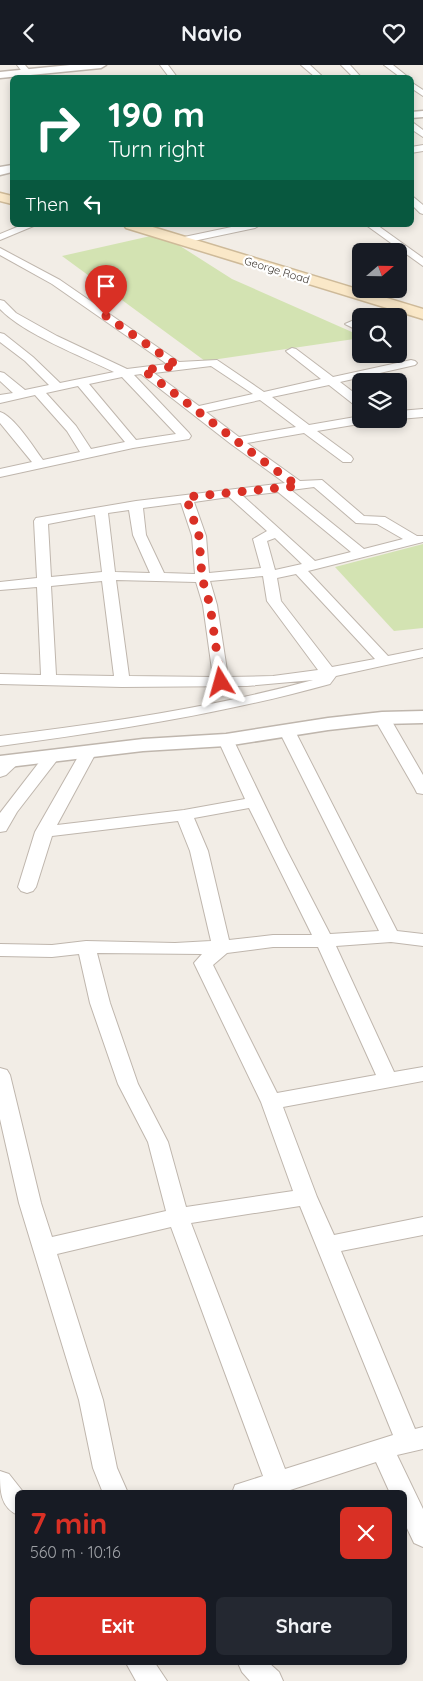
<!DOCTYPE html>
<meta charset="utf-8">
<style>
:root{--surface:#171b24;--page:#242831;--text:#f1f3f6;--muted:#9ea1a6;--accent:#d93025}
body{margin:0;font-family:Quicksand,sans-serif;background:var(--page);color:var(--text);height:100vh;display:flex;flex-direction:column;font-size:19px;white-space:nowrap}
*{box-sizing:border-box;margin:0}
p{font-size:16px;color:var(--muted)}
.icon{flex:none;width:28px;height:28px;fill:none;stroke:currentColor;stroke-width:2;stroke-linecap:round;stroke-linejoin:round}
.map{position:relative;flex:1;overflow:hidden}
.sheet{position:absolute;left:15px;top:1425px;width:392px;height:175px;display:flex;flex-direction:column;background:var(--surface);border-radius:8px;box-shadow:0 2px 8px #0003}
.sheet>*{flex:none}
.top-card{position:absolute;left:10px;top:10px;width:404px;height:152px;border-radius:8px;box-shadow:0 2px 8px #0003;background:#0b6e4f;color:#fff;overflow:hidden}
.needle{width:32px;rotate:70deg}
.controls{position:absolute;left:352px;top:178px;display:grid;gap:10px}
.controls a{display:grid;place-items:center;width:55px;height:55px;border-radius:8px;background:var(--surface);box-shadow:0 2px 8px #0003;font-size:25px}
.pin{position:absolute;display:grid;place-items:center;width:42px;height:42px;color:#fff;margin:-51px -21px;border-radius:50% 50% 50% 0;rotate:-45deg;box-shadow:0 0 5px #0007}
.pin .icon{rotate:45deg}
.me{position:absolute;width:55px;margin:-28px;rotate:352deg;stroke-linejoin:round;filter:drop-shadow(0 0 4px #0008)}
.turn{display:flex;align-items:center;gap:18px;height:105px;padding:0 15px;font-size:22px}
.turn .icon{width:65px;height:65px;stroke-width:2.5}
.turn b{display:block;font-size:35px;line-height:42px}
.then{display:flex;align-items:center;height:48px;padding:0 15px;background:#0003;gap:10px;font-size:19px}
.round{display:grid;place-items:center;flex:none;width:52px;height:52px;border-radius:8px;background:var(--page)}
.overview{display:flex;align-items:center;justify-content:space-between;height:85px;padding:0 15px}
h1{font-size:30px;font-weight:800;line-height:38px;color:var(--accent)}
.button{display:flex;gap:10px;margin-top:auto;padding:10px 15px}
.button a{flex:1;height:58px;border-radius:8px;background:var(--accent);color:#fff;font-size:20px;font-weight:800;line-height:58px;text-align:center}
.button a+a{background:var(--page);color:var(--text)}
header{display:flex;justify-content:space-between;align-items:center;height:65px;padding:0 15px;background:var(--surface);font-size:22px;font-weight:800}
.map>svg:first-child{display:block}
.green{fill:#d3e3b2}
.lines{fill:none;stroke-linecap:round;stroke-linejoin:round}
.minor-casing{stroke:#bfb6ad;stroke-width:2}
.tertiary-casing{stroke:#bfb6ad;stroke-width:3}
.secondary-casing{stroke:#ceba99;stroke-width:3}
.minor{fill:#fff;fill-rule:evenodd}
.tertiary{fill:#fff;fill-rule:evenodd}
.secondary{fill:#fae8c8;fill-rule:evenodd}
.route{stroke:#d93025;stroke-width:9;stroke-dasharray:0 16.2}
.labels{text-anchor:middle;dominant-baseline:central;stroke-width:4.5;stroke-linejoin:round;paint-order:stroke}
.far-street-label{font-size:11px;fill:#443d36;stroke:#fff}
</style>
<header><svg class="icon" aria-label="back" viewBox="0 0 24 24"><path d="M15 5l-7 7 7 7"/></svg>Navio<svg class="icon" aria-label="heart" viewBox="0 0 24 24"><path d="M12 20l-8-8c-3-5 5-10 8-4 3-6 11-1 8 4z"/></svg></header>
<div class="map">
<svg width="423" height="1616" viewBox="0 0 423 1616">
<rect width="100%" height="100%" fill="#f2ede6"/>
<g class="green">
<polygon points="155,170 177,179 232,214 361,271 361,273 205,296 62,191"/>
<polygon points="423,479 423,563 394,566 335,502"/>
</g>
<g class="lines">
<g class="minor-casing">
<g id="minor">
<polygon points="17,0 25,0 31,7 24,9"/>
<polygon points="160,0 168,0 177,12 169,12"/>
<polygon points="301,0 310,0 323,12 315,12"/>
<polygon points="341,0 350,0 360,11 353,12"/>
<polygon points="384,0 393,0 408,12 400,12"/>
<polygon points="411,17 423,25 423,31 411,23"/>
<polygon points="411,56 423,65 423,72 411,64"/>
<polygon points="423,80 423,86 411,88 411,82"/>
<polygon points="411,130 423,140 423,149 420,148 411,139"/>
<polygon points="22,160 36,160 0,175 0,169"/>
<polygon points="241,160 260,160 255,163 184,178 179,175 184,172"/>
<polygon points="366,160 377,160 423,193 423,201"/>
<path d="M 0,183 L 60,215 L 179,297 L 217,295 L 264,327 L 321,314 L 288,288 L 286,286 L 292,283 L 296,284 L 333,312 L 411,295 L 415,296 L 417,298 L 415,300 L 340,317 L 361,333 L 361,343 L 357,342 L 329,320 L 272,332 L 309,360 L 361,351 L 361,354 L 371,354 L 365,358 L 317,366 L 351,391 L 353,394 L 351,397 L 343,397 L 304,368 L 247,378 L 300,416 L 322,415 L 364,451 L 385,452 L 417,471 L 423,471 L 423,477 L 308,506 L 388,591 L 423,584 L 423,592 L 336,611 L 330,619 C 222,649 112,666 0,681 L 0,671 C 105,658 210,643 313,615 L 247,621 L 122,622 L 0,619 L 0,609 L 41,610 L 37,522 L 0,525 L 0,517 L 37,513 L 34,456 L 36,453 L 136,436 L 285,418 L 231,379 L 141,309 L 134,310 L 189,368 L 191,371 L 189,374 L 133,383 L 0,412 L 0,404 L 32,397 L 0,358 L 0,347 C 14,351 34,383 43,395 L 80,387 L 67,366 L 35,330 L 0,338 L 0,330 L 13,328 L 0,316 L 0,307 L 4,308 L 25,325 L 49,320 L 25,296 L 0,277 L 0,268 L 4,269 L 33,292 L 60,318 L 114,307 C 81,291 24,269 0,244 L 0,235 L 4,236 L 16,248 L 57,271 L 127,304 L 167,299 L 52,219 L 0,190 ZM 211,301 L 253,329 L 199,341 L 154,308 ZM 122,312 L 176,369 L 136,375 L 89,319 ZM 78,321 L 125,377 L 91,384 L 76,361 L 46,328 ZM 260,335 L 296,362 L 239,372 L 206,347 ZM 314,422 L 356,458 L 377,459 L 403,474 L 364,484 L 291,425 ZM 278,427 L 351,487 L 315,496 L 243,431 ZM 229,432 L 267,466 L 253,474 L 261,503 L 209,508 L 206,471 L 194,437 ZM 181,438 L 192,471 L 195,509 L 164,508 L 146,470 L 143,443 ZM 129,445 L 133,470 L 150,508 L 115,507 L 108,448 ZM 95,450 L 102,507 L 51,512 L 48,459 ZM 275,473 L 277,475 L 302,499 L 275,505 L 267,476 ZM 296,509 L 375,594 L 332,602 L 281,536 L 277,513 ZM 263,511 L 267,536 L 318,605 L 273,611 L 228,612 L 217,540 L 210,516 ZM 116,515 L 196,517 L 203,540 L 213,612 L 129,611 ZM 102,516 L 114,611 L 56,610 L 51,521 Z"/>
<polygon points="399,239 404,242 403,244 383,251 368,251 369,249"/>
<polygon points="361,252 361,267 345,259"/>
<polygon points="423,344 423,352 399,354 399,346"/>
<polygon points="382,648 388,650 390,653 423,710 423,729 417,728 415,724 374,653 376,650"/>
<path d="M 287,661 L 293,663 L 295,666 L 397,866 L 423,869 L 423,881 L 391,877 L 336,881 L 394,1007 L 423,1002 L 423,1016 L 283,1042 L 317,1132 L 334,1170 L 423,1152 L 423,1170 L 341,1186 L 415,1364 L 423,1362 L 423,1384 L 397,1390 L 423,1444 L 423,1482 L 414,1478 L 405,1459 L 405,1428 L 390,1428 L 376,1397 L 281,1428 L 232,1428 L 235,1420 L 263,1411 L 171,1162 L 57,1189 L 103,1335 L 117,1403 L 128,1428 L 103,1428 L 93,1403 L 79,1335 L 19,1138 L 0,1054 L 0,1003 L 7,1005 L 10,1010 L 41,1138 L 52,1172 L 166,1146 L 148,1077 L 118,1019 L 90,938 L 79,889 L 52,892 L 0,891 L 0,879 L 52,880 L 86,876 L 175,878 L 211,876 L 190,786 L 178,756 L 52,771 L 36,822 L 33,826 L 27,828 L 21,826 L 18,822 L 35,767 L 83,683 L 95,683 L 97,686 L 57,760 L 184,745 L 245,734 L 218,675 L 220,672 L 232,672 L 285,782 L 330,869 L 379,866 L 279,666 L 281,663 ZM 249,743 L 312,870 L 273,870 L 229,875 L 208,786 L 194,753 ZM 273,882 L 318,882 L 376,1010 L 277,1028 L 213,900 L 227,888 ZM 97,888 L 202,889 L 194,898 L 261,1037 L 293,1126 L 186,1142 L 168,1077 L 138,1019 L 110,938 ZM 300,1141 L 393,1370 L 285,1404 L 191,1158 Z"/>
<polygon points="53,685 59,687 61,690 17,747 6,766 0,767 0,748 47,687"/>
<polygon points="14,690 20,692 22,695 6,710 0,712 0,699 8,692"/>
<path d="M 0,1406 L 9,1409 L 24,1428 L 18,1428 L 18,1450 C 0,1442 0,1426 0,1406 Z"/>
<polygon points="126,1598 155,1598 167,1616 136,1616"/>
<polygon points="238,1598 269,1598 279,1607 283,1616 250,1616 242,1607"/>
</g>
</g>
<g class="tertiary-casing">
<g id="tertiary">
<polygon points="70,0 106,0 101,3 0,13 0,7"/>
<polygon points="423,46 423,52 411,53 411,47"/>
<polygon points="12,100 12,107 0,110 0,102"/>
<polygon points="423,646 423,658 382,659 328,665 226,681 143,686 0,703 0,691 143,674 226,669 328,653 382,647"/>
</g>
</g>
<g class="secondary-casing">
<g id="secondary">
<polygon points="0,128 12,131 12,139 0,136"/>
<polygon points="124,160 146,160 423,244 423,254 126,163"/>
</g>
</g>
<use href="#minor" class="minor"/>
<use href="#tertiary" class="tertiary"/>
<use href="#secondary" class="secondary"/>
</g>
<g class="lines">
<path class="route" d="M 106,251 L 178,301 L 143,305 C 195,343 245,384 298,421 L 186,432 L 199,471 L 202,513 L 210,540 L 221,617"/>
</g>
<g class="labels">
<g class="far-street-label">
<text transform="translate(277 205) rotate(17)">George Road</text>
</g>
</g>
</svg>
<div class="controls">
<a><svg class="needle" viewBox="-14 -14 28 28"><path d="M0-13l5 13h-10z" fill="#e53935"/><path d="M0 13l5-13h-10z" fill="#9ea1a6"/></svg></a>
<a><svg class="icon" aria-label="search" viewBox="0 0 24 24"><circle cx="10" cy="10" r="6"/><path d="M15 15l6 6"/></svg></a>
<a><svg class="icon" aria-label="layers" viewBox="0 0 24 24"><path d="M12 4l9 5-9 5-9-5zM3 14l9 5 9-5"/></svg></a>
</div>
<div class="pin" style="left:106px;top:251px;background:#d93025"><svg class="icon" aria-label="arrive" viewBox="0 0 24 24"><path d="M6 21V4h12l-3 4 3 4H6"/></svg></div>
<svg class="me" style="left:221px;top:617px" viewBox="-20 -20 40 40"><path d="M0-17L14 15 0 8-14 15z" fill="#d93025" stroke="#fff" stroke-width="4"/></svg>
<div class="top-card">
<div class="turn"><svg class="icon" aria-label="right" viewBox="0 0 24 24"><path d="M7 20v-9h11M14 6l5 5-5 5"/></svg><div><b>190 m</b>Turn right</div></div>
<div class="then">Then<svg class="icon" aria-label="left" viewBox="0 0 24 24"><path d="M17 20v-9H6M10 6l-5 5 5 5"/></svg></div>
</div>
<section class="sheet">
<div class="overview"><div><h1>7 min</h1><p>560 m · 10:16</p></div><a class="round" style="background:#d93025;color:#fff"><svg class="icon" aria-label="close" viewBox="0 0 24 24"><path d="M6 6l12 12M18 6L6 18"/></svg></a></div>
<div class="button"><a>Exit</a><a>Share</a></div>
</section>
</div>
